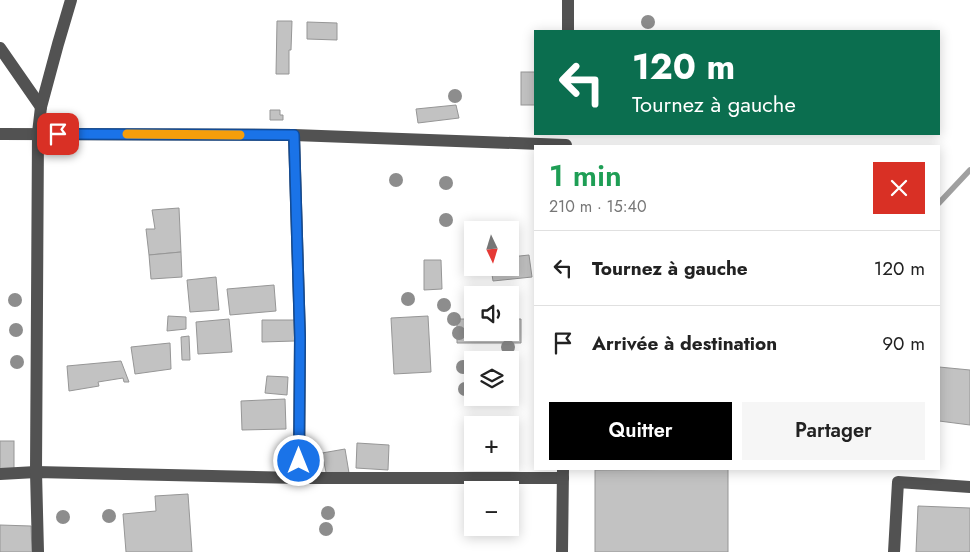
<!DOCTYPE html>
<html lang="fr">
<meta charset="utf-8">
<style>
:root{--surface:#fff;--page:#f6f6f6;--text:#222;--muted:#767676;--line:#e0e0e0;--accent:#000}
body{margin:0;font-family:Jost,sans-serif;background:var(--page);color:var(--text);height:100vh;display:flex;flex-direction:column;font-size:19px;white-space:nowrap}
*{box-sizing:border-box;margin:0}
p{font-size:16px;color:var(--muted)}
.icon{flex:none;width:28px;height:28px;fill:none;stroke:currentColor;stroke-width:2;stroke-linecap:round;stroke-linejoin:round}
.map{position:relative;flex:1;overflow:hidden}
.drawer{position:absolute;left:534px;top:145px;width:406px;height:325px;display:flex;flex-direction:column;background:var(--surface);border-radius:0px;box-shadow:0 2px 12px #0003}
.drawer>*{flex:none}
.banner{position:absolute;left:534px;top:30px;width:406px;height:105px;border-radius:0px;box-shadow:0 2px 12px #0003;background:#0b6e4f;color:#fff;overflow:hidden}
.needle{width:32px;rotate:176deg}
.fabs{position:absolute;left:464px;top:221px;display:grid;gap:10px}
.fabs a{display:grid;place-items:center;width:55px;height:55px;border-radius:0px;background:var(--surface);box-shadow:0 2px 12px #0003;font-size:25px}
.pin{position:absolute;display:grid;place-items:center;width:42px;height:42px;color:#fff;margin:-21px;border-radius:10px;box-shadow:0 2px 8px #0006}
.me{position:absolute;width:55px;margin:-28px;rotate:0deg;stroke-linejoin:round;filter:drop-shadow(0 0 4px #0008)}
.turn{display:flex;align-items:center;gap:18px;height:105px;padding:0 15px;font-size:22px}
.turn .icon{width:65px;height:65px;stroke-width:2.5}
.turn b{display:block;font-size:35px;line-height:42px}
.round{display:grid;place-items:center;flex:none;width:52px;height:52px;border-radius:0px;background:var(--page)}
.head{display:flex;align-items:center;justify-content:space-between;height:85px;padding:0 15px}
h1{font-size:30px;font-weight:600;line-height:38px;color:#1e9e55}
.button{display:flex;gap:10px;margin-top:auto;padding:10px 15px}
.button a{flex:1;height:58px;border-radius:0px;background:var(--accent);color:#fff;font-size:20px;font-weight:600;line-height:58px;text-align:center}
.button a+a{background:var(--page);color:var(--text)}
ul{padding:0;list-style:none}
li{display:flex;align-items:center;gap:15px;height:75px;padding:0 15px;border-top:1px solid var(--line)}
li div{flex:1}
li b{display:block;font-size:19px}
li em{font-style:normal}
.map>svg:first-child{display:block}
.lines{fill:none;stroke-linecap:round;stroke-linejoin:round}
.stream{stroke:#a0a0a0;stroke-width:5.5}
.building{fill:#c2c2c2;stroke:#969696}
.minor{stroke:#525252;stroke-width:12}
.tree{fill:#8d8d8d}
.route-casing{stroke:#114b97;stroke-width:12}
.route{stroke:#1a73e8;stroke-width:9}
.slow{stroke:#f59e0b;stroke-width:9}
</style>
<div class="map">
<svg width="970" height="552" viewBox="0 0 970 552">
<rect width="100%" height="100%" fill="#fff"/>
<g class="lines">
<polyline class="stream" points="939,203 970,170"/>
</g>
<g class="building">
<polygon points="277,21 292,21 291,50 289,50 289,74 276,74"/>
<polygon points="307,22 337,23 337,40 307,39"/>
<rect x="521" y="72" width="14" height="33"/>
<polygon points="456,105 459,118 418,123 416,109"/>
<polygon points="270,110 280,110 280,115 283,115 283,120 270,120"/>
<polygon points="179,208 181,252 149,255 146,229 155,229 152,210"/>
<polygon points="181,252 182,277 151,279 149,255"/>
<polygon points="529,255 532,277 493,281 491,268 510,268 510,257"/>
<polygon points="424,260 441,260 442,289 424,290"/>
<polygon points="216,277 219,310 190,312 187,280"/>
<polygon points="274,285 276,311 230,315 227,289"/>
<polygon points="168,316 186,317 186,329 167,331"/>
<polygon points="428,316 431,372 394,374 391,318"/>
<polygon points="229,319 232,352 198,354 196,322"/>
<polygon points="457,319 472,319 472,332 510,332 510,319 521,319 521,343 457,343"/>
<polygon points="262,320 295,320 295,341 262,342"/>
<polygon points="189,336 190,360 182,360 181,337"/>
<polygon points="170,343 171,369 135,374 131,347"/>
<polygon points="121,361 129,382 124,382 123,378 98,382 99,386 69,391 67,366"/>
<polygon points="939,367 970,370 970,425 939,421"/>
<polygon points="267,376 288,377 287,395 265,393"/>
<polygon points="285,399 286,429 242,430 241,401"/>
<rect x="0" y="441" width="14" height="28"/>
<polygon points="357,443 389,445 388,470 356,468"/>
<polygon points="345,449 349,473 327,477 322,453"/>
<polygon points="728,469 728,552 595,552 595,470"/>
<polygon points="188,494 192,552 126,552 123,514 156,511 155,496"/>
<polygon points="918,506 970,508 970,552 916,552"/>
<polygon points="0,525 31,526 32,552 0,552"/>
</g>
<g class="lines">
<g class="minor">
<polyline points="568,31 568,0"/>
<polyline points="0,48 41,107"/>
<polyline points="0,134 294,135 566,145"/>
<polyline points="294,135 300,337 299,478"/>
<polyline points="0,474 36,472 299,478 563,478"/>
<polyline points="38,552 36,472 38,133 41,107 58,44 71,0"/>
<polyline points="562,552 563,469"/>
<polyline points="894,552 898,482 970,487"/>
</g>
</g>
<g class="tree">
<circle cx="648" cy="22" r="7"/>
<circle cx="455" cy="96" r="7"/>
<circle cx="396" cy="180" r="7"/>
<circle cx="446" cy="183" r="7"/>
<circle cx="446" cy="220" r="7"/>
<circle cx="408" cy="299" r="7"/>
<circle cx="15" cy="300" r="7"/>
<circle cx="444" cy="305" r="7"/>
<circle cx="454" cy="319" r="7"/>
<circle cx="16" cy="330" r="7"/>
<circle cx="459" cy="333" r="7"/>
<circle cx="508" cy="347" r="7"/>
<circle cx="17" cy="362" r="7"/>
<circle cx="463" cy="367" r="7"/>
<circle cx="465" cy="389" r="7"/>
<circle cx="328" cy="513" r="7"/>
<circle cx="109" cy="516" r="7"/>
<circle cx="63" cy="517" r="7"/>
<circle cx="326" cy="529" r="7"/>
</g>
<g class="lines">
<g class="route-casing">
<polyline id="route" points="58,134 294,135 300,338 299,461"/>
</g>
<use href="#route" class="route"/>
<polyline class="slow" points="127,134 240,135"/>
</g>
</svg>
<div class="fabs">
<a><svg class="needle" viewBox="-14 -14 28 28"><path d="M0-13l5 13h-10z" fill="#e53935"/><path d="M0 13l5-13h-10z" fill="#767676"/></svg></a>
<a><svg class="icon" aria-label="sound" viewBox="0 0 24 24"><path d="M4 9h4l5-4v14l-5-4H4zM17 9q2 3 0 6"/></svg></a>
<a><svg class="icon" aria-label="layers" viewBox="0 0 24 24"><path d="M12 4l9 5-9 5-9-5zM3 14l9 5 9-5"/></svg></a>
<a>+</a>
<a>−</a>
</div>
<div class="pin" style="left:58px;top:134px;background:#d93025"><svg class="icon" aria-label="arrive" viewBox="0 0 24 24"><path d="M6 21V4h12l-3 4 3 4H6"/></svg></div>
<svg class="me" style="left:299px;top:461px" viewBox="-20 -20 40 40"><circle r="17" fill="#1a73e8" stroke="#fff" stroke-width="3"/><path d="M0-11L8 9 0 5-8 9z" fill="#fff"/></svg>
<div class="banner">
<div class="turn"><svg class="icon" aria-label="left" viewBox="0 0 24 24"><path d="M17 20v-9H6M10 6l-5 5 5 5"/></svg><div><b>120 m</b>Tournez à gauche</div></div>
</div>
<section class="drawer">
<div class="head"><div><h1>1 min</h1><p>210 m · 15:40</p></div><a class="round" style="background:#d93025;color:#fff"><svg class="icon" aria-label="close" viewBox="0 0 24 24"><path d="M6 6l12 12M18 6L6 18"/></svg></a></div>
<ul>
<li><svg class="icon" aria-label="left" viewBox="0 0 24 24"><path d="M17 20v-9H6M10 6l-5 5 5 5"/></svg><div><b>Tournez à gauche</b></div><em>120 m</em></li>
<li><svg class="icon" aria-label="arrive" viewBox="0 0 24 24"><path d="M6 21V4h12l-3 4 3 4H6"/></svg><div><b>Arrivée à destination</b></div><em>90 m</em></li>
</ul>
<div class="button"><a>Quitter</a><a>Partager</a></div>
</section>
</div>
